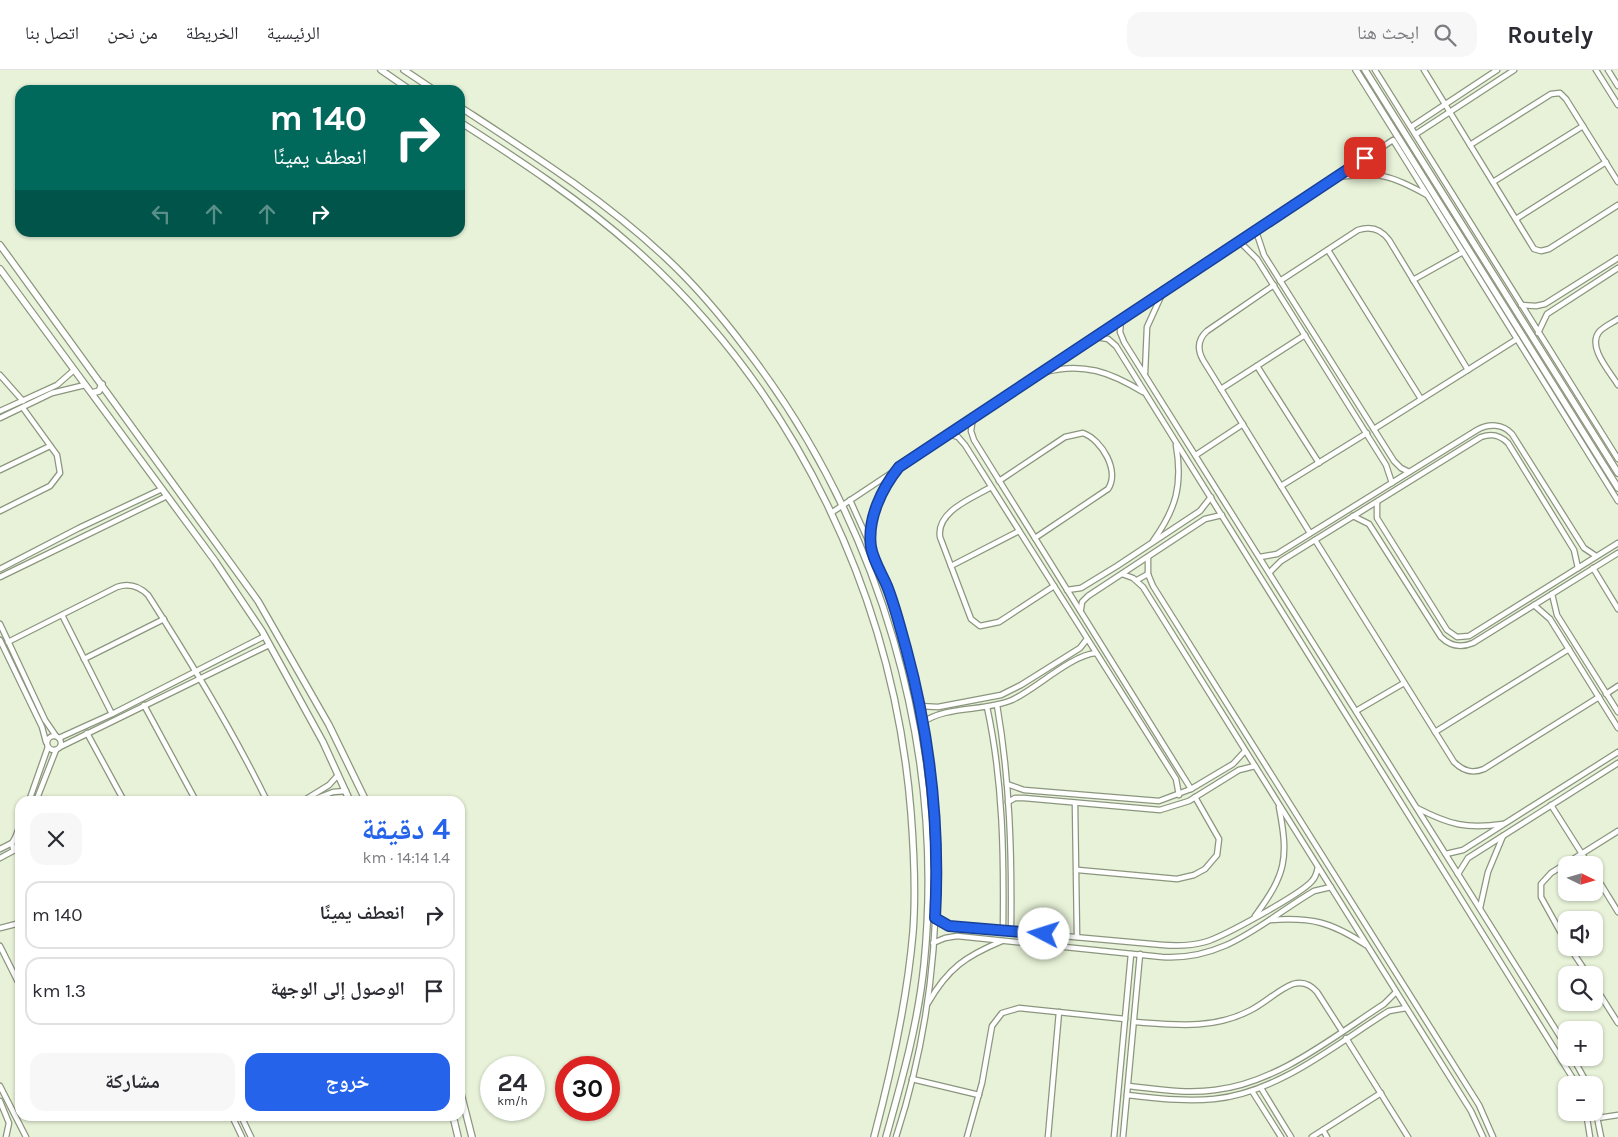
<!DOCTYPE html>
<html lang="ar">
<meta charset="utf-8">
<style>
:root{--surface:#fff;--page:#f7f7f7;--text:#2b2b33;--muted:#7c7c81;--line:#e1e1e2;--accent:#2563eb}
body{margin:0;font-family:Karla,"Noto Naskh Arabic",sans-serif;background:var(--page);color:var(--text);direction:rtl;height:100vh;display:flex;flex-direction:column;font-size:19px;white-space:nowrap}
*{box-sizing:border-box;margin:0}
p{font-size:16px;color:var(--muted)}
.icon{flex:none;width:28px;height:28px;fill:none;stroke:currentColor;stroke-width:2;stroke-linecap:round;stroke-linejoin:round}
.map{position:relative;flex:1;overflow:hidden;direction:ltr}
.side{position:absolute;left:15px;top:726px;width:450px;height:325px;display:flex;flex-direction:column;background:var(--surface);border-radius:15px;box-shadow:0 1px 4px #0004;direction:rtl}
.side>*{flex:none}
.top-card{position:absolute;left:15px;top:15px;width:450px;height:152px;border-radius:15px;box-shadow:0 1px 4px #0004;direction:rtl;background:#00695c;color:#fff;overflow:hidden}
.needle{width:32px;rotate:95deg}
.buttons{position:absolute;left:1558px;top:786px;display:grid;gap:10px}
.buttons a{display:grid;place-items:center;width:45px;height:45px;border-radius:10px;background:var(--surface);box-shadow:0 1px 4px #0004;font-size:25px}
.speed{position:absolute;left:480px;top:986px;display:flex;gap:10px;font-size:25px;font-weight:700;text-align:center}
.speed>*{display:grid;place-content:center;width:65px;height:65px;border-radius:50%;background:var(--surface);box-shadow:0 1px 4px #0004;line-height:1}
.speed small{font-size:12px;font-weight:400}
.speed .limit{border:8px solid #d22;background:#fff;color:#111}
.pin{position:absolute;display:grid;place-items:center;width:42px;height:42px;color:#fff;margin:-21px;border-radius:10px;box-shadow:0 2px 8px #0006}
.me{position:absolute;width:55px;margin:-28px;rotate:275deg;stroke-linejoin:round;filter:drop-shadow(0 0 4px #0008)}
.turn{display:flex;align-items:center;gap:18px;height:105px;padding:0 15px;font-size:22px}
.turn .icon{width:65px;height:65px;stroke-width:2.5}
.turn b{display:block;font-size:35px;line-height:42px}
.lanes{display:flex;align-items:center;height:48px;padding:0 15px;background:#0003;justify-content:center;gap:25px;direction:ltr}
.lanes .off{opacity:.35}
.round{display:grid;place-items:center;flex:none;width:52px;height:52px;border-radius:15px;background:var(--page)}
.overview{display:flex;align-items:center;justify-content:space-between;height:85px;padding:0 15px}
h1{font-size:30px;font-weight:700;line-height:38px;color:var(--accent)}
.action{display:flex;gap:10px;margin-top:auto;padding:10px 15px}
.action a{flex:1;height:58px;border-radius:15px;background:var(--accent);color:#fff;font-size:20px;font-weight:700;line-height:58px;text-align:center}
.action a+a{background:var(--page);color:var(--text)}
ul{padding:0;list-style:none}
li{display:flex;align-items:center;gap:15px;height:68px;margin:0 10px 8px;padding:0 5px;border:2px solid var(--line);border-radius:15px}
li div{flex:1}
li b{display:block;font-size:19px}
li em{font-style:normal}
header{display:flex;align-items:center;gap:30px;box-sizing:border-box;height:70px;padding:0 25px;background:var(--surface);border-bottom:1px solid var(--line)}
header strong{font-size:24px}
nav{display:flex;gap:28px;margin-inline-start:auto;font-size:18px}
.search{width:350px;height:45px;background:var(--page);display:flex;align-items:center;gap:12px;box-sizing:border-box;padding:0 18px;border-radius:15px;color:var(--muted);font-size:19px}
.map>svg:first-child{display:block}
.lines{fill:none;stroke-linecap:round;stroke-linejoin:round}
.street-casing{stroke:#8b967e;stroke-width:7}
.secondary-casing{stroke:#8b967e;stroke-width:8}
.street{stroke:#fff;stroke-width:4.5}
.secondary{stroke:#fff;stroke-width:5.5}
.route-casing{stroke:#184099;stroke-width:12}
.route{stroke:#2563eb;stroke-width:9}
</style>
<header>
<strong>Routely</strong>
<div class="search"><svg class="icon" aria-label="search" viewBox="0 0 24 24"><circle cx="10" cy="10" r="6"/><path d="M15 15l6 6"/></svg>ابحث هنا</div>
<nav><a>الرئيسية</a><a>الخريطة</a><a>من نحن</a><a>اتصل بنا</a></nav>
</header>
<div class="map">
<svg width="1618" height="1067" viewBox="0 0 1618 1067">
<rect width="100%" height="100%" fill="#e7f2d8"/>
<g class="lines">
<g class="street-casing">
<g id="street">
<polyline points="1375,0 1618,389"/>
<polyline points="1424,0 1534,179 1541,181 1549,179 1618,135"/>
<polyline points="1596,0 1618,35"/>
<polyline points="1608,0 1618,16"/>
<polyline points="1411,57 1497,0"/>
<polyline points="1416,64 1514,0"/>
<polyline points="1470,75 1551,24 1560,23 1566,29 1618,112"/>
<path d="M 1339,107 C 1380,102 1391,105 1427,125"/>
<polyline points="1493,112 1583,56"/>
<polyline points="1516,149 1606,92"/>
<polyline points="1256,161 1264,185 1394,391 1401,398 1409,402"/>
<polyline points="1239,171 1257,189 1386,395 1392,413"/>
<polyline points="1328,180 1421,329"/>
<polyline points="1413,210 1463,182"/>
<path d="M 1280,211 L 1358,160 C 1370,156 1381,159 1389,170 L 1468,300"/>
<path d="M 1274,215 L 1207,261 C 1198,269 1197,279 1203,290 L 1310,463"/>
<polyline points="1521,235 1536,236 1545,234 1618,188"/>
<path d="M 1618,249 C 1612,253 1603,257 1599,262 C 1587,277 1610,302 1618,315"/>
<polyline points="1121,250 1120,262 1124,272 1566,976"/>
<polyline points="1538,263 1547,244 1618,198"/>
<polyline points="1096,267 1108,269 1116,276 1577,1015"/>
<polyline points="1257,296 1319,393"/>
<path d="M 1045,302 C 1083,292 1110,302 1143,322"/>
<polyline points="1145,303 1147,257 1163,222"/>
<polyline points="0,305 23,331"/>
<polyline points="1221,319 1305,265"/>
<polyline points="0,341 57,315 74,300"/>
<polyline points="973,347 971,361 974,370 1191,719"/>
<polyline points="0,348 52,323 85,315"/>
<polyline points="1374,359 1517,269"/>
<polyline points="948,364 958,367 965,375 1176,709 1179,725"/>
<polyline points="1196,385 1243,354"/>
<polyline points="0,400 50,376"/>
<path d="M 999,411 L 1065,367 L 1083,363 C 1102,370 1120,401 1108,419 L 1035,468"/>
<polyline points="1281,416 1367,363"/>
<path d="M 991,417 C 973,428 936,441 940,467 L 971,549 L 980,556 L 999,552 L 1054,516"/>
<path d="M 850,430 C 863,460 878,489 888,520 C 947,697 954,889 896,1067"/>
<polyline points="1377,432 1377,448 1447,560 1457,567 1469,566 1618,473"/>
<polyline points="0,441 50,416 60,403 57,385 23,338"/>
<polyline points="831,443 1393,70 1618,431"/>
<path d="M 1353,446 L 1369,454 L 1441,567 C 1450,576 1461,578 1473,573 L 1618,483"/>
<path d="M 1315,470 L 1454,692 C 1463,701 1472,704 1484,699 L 1599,627"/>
<path d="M 1153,471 C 1176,439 1183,415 1176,375"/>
<path d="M 871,474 C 871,447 880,422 896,400"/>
<polyline points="1148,487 1148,504 1153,516 1479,1035 1493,1067"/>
<path d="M 1260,487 L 1277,484 L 1477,360 C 1489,353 1503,354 1512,364 L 1584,478 L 1596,486"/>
<polyline points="951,496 1019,461"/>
<polyline points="1593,498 1618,539"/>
<polyline points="0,499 79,458 162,419"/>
<path d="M 1270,502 L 1281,491 L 1481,367 C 1492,363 1500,365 1508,373 L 1574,480 L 1578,498"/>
<polyline points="1122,504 1133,508 1143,517 1471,1041 1483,1067"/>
<polyline points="0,507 167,426"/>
<polyline points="1137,510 1148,504"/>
<polyline points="1067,520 1081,518 1117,496 1200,441 1211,427"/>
<polyline points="1552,524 1557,545 1618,642"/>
<polyline points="1534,535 1550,549 1618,658"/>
<polyline points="1081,539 1082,532 1088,526 1205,449 1222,445"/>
<polyline points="62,545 112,644"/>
<polyline points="0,554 45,650 56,666"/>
<polyline points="0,570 42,657 46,672"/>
<path d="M 8,572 L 117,517 C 129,513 139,516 148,525 C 191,592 232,659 267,731"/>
<polyline points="84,589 164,549"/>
<polyline points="1606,624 1618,616"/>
<polyline points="144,635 196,731"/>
<path d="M 997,635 C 1010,710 1012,785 1011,861"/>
<polyline points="919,636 938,637 1001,625 1021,615 1080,578 1087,569"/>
<path d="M 987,637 C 1003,710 1004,786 1003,860"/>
<polyline points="1356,641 1404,613"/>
<path d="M 922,653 C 946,635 984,642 1012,630 C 1036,619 1071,585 1096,583"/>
<polyline points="1435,662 1569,579"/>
<polyline points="87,663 124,731"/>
<circle cx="54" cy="673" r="7"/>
<polyline points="59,668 112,644 265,566"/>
<polyline points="60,677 269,575"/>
<polyline points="1007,714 1024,720 1159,731 1191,719 1233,694 1245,681"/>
<polyline points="29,731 48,677"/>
<polyline points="36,731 56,680"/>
<polyline points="303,731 329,715 338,705"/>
<polyline points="310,731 333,722 346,721"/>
<polyline points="1008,732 1015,728 1024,728 1160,740 1189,731 1239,700 1255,696"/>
<polyline points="1075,733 1077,867"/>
<polyline points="1551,735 1589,795"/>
<path d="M 1417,738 C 1450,755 1466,759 1503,754"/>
<polyline points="20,767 15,768 12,773 13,778 20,782"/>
<polyline points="15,768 20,755"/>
<polyline points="0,779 12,773"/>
<polyline points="1446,784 1463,780 1618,682"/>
<polyline points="0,788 15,780"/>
<polyline points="1078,800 1177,809 1194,805 1205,799 1217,785 1219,769 1195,727"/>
<polyline points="1594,803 1618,842"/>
<polyline points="1458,804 1468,788 1618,693"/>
<polyline points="1480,838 1488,802 1503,766"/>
<path d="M 1255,846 C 1286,804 1289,789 1279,737"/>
<path d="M 935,848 L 953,856 L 1163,875 C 1177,876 1191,876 1205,872 C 1223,867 1301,824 1312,811 C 1316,807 1317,802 1318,797"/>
<path d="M 1270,850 C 1312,847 1331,852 1366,875"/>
<polyline points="0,858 20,853"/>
<polyline points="1566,872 1541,827 1541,814 1551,803 1618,761"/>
<path d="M 933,873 L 945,868 L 957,866 L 1162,887 C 1226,891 1263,851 1314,821 L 1331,817"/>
<polyline points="0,876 20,916"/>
<polyline points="1570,878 1588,905"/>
<polyline points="1594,915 1618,953"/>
<path d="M 928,933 C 948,898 966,886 1002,871"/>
<path d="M 1134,952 C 1175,955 1213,960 1251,940 C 1265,933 1279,919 1293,914 C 1303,911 1311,915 1317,922 L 1342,961"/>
<polyline points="1346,968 1408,1067"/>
<polyline points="1573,988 1588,1015"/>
<polyline points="912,1009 979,1025"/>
<polyline points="0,1016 26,1067"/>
<path d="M 1128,1016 C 1157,1019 1186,1024 1215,1020 C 1277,1013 1333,967 1384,934 L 1396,922"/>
<polyline points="1261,1018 1291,1067"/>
<polyline points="1252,1021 1281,1067"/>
<path d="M 1127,1025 C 1156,1028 1185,1032 1214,1029 C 1278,1023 1336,974 1389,941 L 1406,938"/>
<polyline points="0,1031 9,1053 6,1067"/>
<polyline points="1594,1032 1601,1067"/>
<polyline points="1586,1042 1590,1067"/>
<polyline points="232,1046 242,1067"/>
<polyline points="241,1046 251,1067"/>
<polyline points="1598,1048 1618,1045"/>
<polyline points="1323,1060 1327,1067"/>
<polyline points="967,1067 982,1013 992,956 1002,943 1019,938 1125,949"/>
<polyline points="1048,1067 1059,942"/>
<polyline points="1114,1067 1131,884"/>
<polyline points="1123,1067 1140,884"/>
<polyline points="1312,1067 1381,1023"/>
</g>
</g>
<g class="secondary-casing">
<g id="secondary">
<polyline points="381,0 410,20"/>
<polyline points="404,0 434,20"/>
<polyline points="1356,0 1618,418"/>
<polyline points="1365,0 1618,403"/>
<path d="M 460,37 C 532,84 603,129 666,188 C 695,215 722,247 746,279 C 880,453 946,676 924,895 C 918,954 902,1010 886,1067"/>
<path d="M 460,52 C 521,91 580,130 634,178 C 796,322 894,528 911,743 C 914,782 916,823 913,862 C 907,932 892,999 874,1067"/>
<polyline points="0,175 258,531 329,655 366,731"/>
<polyline points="0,199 215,491 262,561 323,672 350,731"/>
<polyline points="92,323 99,321 102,314"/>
<polyline points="460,1020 472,1067"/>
<polyline points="453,1046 458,1067"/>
</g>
</g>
<use href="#street" class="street"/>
<use href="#secondary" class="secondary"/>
</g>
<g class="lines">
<g class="route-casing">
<path id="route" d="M 1044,864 L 949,856 L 935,848 C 940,757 930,666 906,578 C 900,557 895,536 887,516 C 882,504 873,490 871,477 C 867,449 882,418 899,397 L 1365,88"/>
</g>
<use href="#route" class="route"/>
</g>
</svg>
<div class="buttons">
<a><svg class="needle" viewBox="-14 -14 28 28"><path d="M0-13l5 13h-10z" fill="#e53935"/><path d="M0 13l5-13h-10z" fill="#7c7c81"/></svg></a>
<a><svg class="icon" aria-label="sound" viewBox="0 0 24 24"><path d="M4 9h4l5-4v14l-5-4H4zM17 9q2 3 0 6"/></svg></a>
<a><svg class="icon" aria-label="search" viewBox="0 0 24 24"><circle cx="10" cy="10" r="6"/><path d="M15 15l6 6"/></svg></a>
<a>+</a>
<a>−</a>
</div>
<div class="speed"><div>24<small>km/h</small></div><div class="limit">30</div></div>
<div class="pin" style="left:1365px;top:88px;background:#d93025"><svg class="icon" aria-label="arrive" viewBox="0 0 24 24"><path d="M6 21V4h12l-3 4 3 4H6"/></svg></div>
<svg class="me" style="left:1044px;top:864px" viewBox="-20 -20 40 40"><circle r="19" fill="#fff"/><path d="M0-13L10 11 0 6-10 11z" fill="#2563eb"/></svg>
<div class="top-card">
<div class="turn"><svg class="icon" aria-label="right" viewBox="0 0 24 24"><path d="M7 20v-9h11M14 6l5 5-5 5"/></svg><div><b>140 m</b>انعطف يمينًا</div></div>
<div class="lanes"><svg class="icon off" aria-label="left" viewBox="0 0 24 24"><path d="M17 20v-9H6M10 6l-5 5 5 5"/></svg><svg class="icon off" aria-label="ahead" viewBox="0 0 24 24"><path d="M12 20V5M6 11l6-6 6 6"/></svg><svg class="icon off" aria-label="ahead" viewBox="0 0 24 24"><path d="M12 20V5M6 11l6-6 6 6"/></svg><svg class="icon" aria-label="right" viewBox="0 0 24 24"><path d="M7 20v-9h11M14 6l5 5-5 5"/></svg></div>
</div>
<section class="side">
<div class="overview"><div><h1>4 دقيقة</h1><p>1.4 km · 14:14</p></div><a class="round"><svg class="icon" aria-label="close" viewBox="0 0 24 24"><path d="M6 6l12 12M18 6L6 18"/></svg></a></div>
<ul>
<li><svg class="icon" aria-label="right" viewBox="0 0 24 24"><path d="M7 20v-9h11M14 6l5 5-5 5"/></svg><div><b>انعطف يمينًا</b></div><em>140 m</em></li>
<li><svg class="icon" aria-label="arrive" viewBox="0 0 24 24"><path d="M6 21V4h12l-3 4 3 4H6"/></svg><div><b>الوصول إلى الوجهة</b></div><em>1.3 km</em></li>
</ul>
<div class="action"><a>خروج</a><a>مشاركة</a></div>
</section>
</div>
